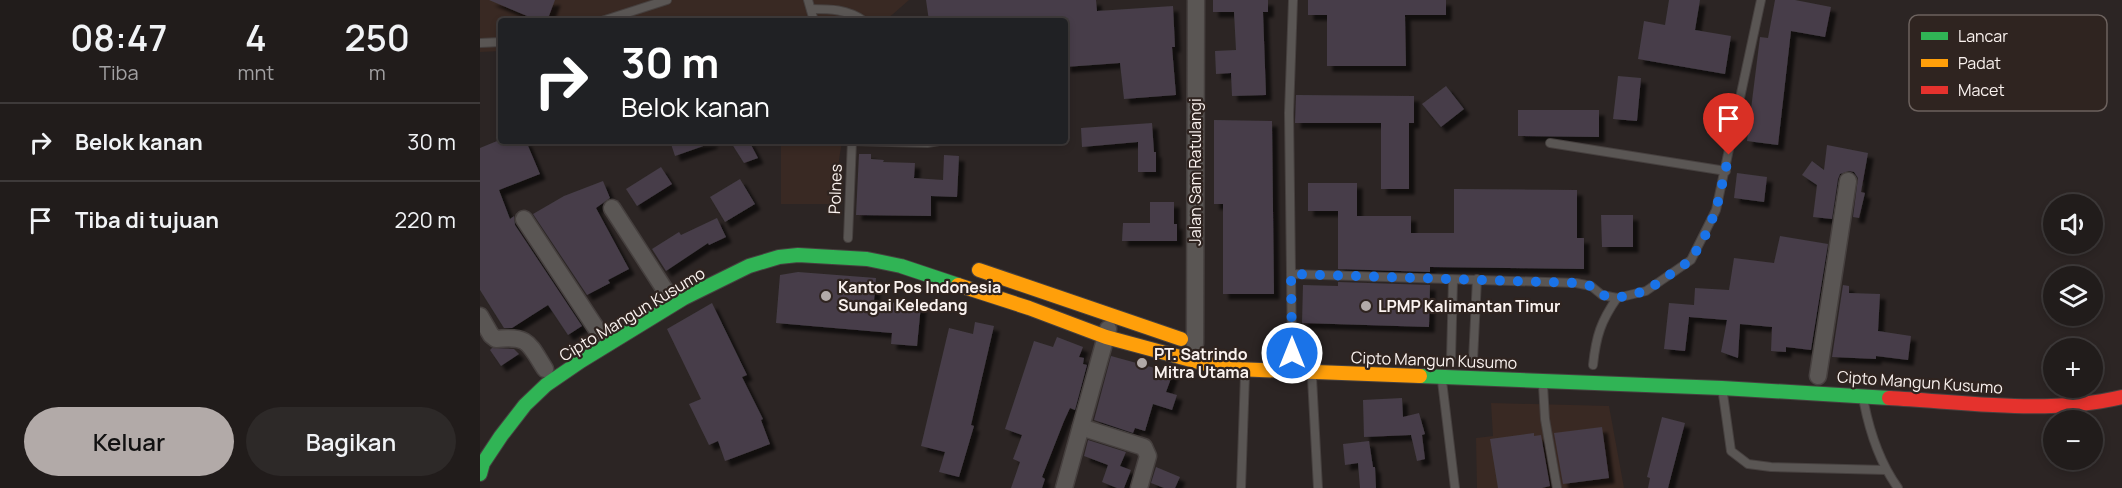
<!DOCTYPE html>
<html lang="id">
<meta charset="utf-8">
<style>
:root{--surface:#211c1b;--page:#2d2928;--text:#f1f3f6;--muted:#a2a1a3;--line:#3e3a3a;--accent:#b2aaa8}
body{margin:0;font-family:Manrope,sans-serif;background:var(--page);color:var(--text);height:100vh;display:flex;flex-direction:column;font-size:22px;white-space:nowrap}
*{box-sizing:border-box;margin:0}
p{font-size:20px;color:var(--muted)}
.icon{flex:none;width:33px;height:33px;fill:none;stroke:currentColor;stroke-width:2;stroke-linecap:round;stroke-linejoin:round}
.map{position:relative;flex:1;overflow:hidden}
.panel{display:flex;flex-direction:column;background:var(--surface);width:480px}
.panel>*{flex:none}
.banner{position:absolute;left:18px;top:18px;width:570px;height:126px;border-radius:6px;box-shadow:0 3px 9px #0003,0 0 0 2px var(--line);background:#202124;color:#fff;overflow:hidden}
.tools{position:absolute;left:1563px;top:194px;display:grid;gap:12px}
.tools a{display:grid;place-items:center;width:60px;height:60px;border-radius:50%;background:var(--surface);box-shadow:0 3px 9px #0003,0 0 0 2px var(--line);font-size:30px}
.pin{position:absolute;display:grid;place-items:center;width:51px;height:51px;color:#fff;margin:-62px -26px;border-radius:50% 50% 50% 0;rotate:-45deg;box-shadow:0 0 6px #0007}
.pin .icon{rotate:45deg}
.me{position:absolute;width:66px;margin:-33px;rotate:0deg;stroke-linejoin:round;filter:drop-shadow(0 0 4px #0008)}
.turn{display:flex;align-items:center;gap:21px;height:126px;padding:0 24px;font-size:27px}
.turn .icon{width:78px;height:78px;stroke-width:2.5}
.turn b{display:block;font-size:42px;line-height:51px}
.eta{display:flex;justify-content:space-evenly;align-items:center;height:102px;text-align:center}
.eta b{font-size:36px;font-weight:600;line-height:42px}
.cta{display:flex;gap:12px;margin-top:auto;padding:12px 24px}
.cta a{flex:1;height:69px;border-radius:36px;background:var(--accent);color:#111;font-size:24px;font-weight:600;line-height:69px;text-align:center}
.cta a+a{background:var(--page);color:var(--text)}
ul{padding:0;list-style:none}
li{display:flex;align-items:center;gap:18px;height:78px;padding:0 24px;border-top:2px solid var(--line)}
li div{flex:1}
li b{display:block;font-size:22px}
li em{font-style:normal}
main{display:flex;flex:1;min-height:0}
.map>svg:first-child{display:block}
.built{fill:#392923}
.building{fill:#463e48;filter:url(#shadow)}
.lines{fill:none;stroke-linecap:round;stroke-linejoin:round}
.lane-casing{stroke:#46403f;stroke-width:10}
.street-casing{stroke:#46403f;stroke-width:19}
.fast-casing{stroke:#46403f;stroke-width:16}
.slow-casing{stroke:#46403f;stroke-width:16}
.jam-casing{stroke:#46403f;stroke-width:16}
.lane{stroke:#5a5654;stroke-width:8}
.street{stroke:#5a5654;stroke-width:16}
.fast{stroke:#30b455;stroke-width:14}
.slow{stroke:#ff9f0a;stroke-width:14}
.jam{stroke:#e5322d;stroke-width:14}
.route{stroke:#1a73e8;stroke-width:10;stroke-dasharray:0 18}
.poi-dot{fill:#b2aaa8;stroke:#2f2420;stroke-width:2}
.labels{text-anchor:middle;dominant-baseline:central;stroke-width:4.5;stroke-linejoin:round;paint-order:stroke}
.street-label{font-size:16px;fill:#faf2ef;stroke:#2f2420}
.poi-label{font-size:16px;font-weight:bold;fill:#faf2ef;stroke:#2f2420;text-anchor:start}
.key{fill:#2f2420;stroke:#6c625e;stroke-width:1.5}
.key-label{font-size:16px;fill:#faf2ef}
</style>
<main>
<section class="panel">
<div class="eta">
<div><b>08:47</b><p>Tiba</p></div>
<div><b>4</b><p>mnt</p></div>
<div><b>250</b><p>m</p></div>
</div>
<ul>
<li><svg class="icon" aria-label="right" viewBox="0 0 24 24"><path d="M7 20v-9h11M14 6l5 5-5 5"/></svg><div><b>Belok kanan</b></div><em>30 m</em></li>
<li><svg class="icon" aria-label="arrive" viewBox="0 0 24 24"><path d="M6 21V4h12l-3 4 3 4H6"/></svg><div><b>Tiba di tujuan</b></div><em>220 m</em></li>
</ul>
<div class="cta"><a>Keluar</a><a>Bagikan</a></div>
</section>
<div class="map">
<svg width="1642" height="488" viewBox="0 0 1642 488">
<defs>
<filter id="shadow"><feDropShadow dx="5.5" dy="5.5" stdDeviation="1.5" flood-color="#0009"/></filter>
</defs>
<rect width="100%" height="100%" fill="#2c2524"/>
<g class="built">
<polygon points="0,0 429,0 405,21 21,21 21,51 0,52"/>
<polygon points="301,141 362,141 352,204 301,204"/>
<polygon points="1011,403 1129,406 1144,488 997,488 996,438 1013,436"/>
</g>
<g class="building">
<polygon points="9,0 75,0 67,21 59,21"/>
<polygon points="446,0 616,0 617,11 693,6 695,47 692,47 696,95 644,99 640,63 585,67 585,21 449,21"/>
<polygon points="733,0 788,0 788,12 783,12 786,95 752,96 751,73 736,74 735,51 756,50 754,12 733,12"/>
<polygon points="828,0 966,0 966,15 925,15 926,66 847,66 847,15 828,15"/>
<polygon points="1189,0 1220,0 1215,30 1251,36 1245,74 1158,59 1164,21 1185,25"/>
<polygon points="1295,0 1315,0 1351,7 1345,37 1311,31 1298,145 1267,141 1280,37 1288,38"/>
<polygon points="1138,76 1161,78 1157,121 1133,119"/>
<polygon points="966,86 984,109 961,127 942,104"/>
<polygon points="816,95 934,96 934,123 929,123 929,189 901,189 901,123 815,123"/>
<polygon points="1038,110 1119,110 1119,137 1038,136"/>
<polygon points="734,120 792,121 794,294 743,294 743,204 734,204"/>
<polygon points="672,123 674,152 676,152 676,172 658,172 658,142 602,147 601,128"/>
<polygon points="17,141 46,141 60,174 19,190 30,219 34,216 35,225 102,326 88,335 68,305 32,328 24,328 0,290 0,148"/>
<polygon points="190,141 232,141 232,143 195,156"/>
<polygon points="250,141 269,141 278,158 264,163"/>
<polygon points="1347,145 1388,153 1381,192 1385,193 1379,218 1373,217 1378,178 1374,172 1369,171 1360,174 1358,179 1352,219 1333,217 1337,185 1322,175 1332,161 1344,170"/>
<polygon points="379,154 391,154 391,159 404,160 403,162 435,163 434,178 463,180 464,155 479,156 477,197 451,196 451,216 376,215"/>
<polygon points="181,167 192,184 157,206 146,189"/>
<polygon points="1257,173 1287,177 1284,202 1254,198"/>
<polygon points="260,179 275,204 245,222 230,197"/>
<polygon points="123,181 130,198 116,208 149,269 128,280 130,283 107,295 53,214 84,196"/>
<polygon points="828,183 877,183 877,216 931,216 931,233 974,233 974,189 1097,190 1097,238 1104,238 1104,269 950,267 950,272 858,269 858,211 828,211"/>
<polygon points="670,202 694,202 694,224 697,224 697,241 642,241 643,223 670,223"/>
<polygon points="1121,215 1153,215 1153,247 1122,247"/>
<polygon points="237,218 246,237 229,245 228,243 186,271 172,249 199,232 201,235"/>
<polygon points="1300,236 1348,244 1331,350 1306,347 1306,352 1291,351 1292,327 1260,324 1258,358 1241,352 1247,320 1209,317 1205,351 1184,349 1189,303 1214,305 1215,288 1249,290 1254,258 1294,263"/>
<polygon points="318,272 396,278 394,301 441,305 437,346 411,344 412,333 296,323 300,275"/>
<polygon points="858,282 950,285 949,327 822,323 823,285 858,286"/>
<polygon points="1363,285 1369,286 1369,293 1400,294 1398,331 1431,336 1428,360 1396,356 1396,359 1352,357"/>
<polygon points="232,303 267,375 262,377 283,419 281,420 290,444 245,461 238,441 229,445 209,404 221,399 187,329"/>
<polygon points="495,322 514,326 491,425 494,426 479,477 459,472 465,452 441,446 469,328 493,334"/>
<polygon points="577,337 603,347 599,357 604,358 603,364 607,365 595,410 590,408 584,421 562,477 565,479 562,488 531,488 540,462 533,459 542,435 525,429 554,341 573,347"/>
<polygon points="12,348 34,349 39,354 21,366 10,350"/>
<polygon points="631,356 693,373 686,392 697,395 692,410 673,404 665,431 655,428 653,433 614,420"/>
<polygon points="922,398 923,417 939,413 945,434 942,435 945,459 937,461 931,435 884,437 883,400"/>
<polygon points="1182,417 1205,423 1188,488 1168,488 1170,478 1167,477"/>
<polygon points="1122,427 1129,478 1083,484 1074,433"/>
<polygon points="1054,433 1054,436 1061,435 1070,486 1062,488 1018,488 1010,439"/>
<polygon points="608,440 646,452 640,466 651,470 644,488 637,488 622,482 628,465 604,456"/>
<polygon points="889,441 893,467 895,467 896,488 880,488 878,463 865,465 863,444"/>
<polygon points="676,467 700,477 695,488 684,488 671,483"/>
</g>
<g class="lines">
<g class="lane-casing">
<g id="lane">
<polyline points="328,0 334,21"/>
<path d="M 331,9 C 350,9 367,9 384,21"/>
<polyline points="122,21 187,0"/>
<polyline points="0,43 21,42"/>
<polyline points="373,141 447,143 459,141"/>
<polyline points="1070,143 1246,171"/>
<polyline points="368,238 372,141"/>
<polyline points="811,274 1096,283 1111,286 1122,295 1137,298 1166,291 1211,260 1236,210 1281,0"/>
<polyline points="812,353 809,113 813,0"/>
<polyline points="971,359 973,280"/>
<polyline points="993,360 997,279"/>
<path d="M 1113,365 C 1116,336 1121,321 1137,298"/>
<polyline points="832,378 838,488"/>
<polyline points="962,381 975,488"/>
<polyline points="1063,385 1065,419 1077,488"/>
<polyline points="1243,394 1251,451 1268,464 1291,467 1405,470"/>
<path d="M 1384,403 C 1390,433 1400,463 1418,488"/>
<polyline points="761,488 765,375"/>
</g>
</g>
<g class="street-casing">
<g id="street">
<polyline points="132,208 185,290"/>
<polyline points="44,219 118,331"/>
<path d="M 0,316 L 11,335 L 16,339 C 49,335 49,344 65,369"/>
<polyline points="715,344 716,0"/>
<polyline points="1338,376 1368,181"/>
<polyline points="601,427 664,447 668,456 659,488"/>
<polyline points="584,488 628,329"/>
</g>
</g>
<g class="fast-casing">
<g id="fast">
<polyline points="940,376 1242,388 1409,398"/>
<polyline points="0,474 3,463 21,436 45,405 66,385 101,361 204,298 269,266 299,257 318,255 387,259 421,266 478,285"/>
</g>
</g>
<g class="slow-casing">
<g id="slow">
<polyline points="499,270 701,339"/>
<polyline points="478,285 549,308 626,337 722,363 755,369 940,376"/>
</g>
</g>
<g class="jam-casing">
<path id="jam" d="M 1409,398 C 1485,402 1567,415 1642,397"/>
</g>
<use href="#lane" class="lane"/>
<use href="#street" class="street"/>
<use href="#fast" class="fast"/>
<use href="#slow" class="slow"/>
<use href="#jam" class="jam"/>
</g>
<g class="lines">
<polyline class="route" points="812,353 811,274 1096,283 1111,286 1122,295 1137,298 1166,291 1211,260 1225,236 1236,210 1249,155"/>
</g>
<g class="poi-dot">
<circle cx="346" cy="296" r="6"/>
<circle cx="886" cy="306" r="6"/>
<circle cx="662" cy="363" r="6"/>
</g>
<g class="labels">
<g class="street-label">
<text transform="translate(715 172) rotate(-90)">Jalan Sam Ratulangi</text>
<text transform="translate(355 189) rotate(-88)">Polnes</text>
<text transform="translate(152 314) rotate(-31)">Cipto Mangun Kusumo</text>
<text transform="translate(954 360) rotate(2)">Cipto Mangun Kusumo</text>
<text transform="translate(1440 382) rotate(4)">Cipto Mangun Kusumo</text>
</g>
<g class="poi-label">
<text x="358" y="287">Kantor Pos Indonesia<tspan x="358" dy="18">Sungai Keledang</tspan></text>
<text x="898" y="306">LPMP Kalimantan Timur</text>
<text x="674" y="354">PT. Satrindo<tspan x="674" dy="18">Mitra Utama</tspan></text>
</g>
</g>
<rect x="1429" y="15" width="198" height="96" rx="9" class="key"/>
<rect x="1441" y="32" width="27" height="8" fill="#30b455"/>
<rect x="1441" y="59" width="27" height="8" fill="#ff9f0a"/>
<rect x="1441" y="86" width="27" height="8" fill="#e5322d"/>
<g class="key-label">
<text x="1478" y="42">Lancar</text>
<text x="1478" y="69">Padat</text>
<text x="1478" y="96">Macet</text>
</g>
</svg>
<div class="tools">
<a><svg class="icon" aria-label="sound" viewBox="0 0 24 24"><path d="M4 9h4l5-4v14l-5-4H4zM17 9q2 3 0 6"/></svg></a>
<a><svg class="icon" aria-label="layers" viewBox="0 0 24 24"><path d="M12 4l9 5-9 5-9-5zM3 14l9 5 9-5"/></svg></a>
<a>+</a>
<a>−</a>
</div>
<div class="pin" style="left:1249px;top:155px;background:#d93025"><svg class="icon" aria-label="arrive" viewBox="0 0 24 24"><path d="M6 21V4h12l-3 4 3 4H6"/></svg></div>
<svg class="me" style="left:812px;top:353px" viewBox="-20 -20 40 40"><circle r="17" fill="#1a73e8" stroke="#fff" stroke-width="3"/><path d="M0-11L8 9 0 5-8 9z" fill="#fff"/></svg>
<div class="banner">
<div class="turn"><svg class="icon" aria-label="right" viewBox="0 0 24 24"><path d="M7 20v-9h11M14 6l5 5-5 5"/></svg><div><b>30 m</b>Belok kanan</div></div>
</div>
</div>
</main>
